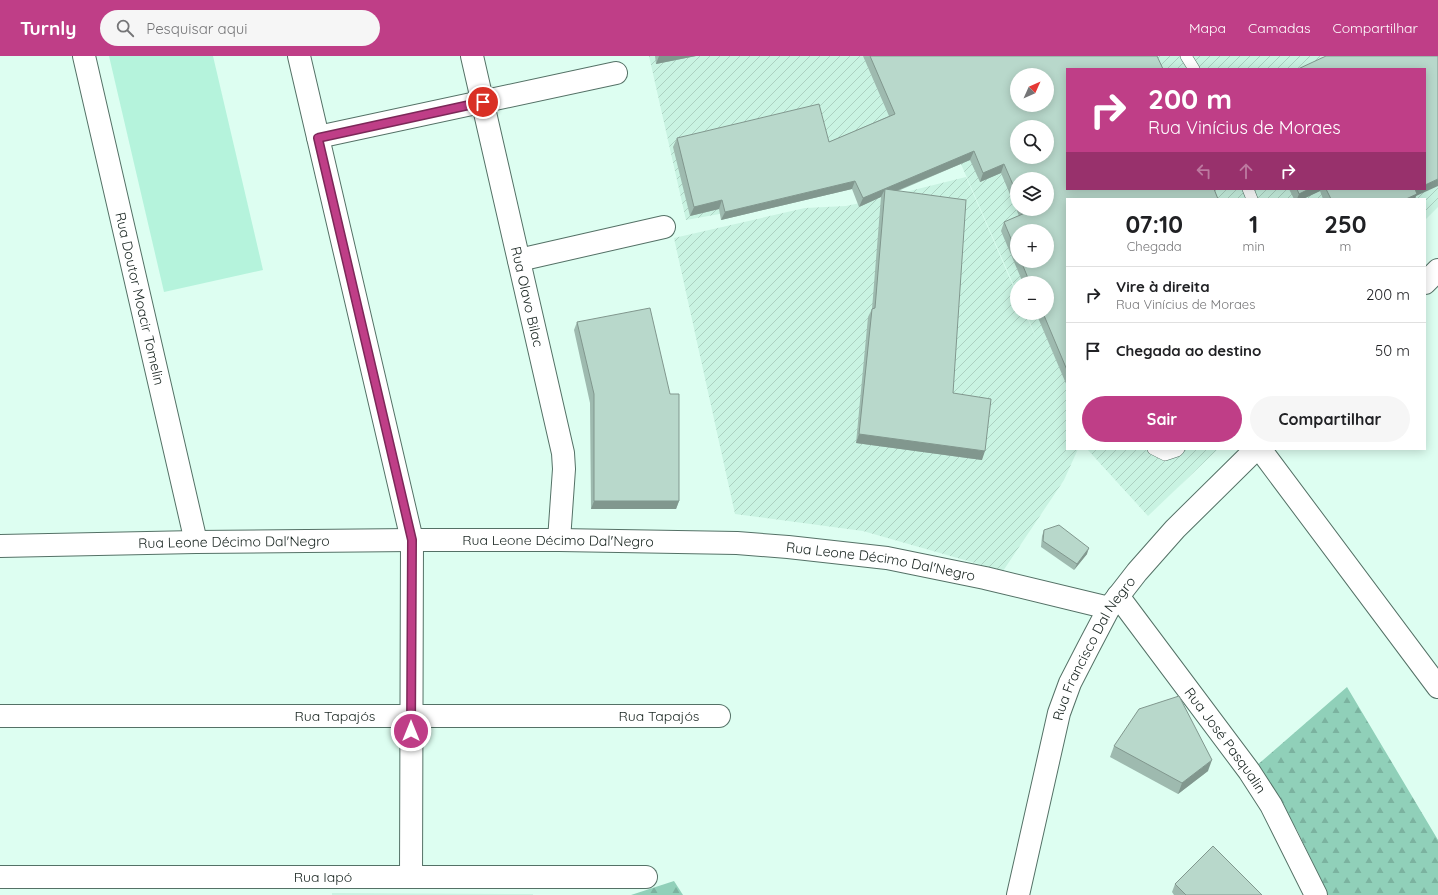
<!DOCTYPE html>
<html lang="pt">
<meta charset="utf-8">
<style>
:root{--surface:#fff;--page:#f6f6f6;--text:#202124;--muted:#757577;--line:#e0e0e0;--accent:#bf3e87}
body{margin:0;font-family:Quicksand,sans-serif;background:var(--page);color:var(--text);height:100vh;display:flex;flex-direction:column;font-size:15px;white-space:nowrap}
*{box-sizing:border-box;margin:0}
p{font-size:13px;color:var(--muted)}
.icon{flex:none;width:22px;height:22px;fill:none;stroke:currentColor;stroke-width:2;stroke-linecap:round;stroke-linejoin:round}
.map{position:relative;flex:1;overflow:hidden}
.drawer{position:absolute;left:1066px;top:142px;width:360px;height:252px;display:flex;flex-direction:column;background:var(--surface);border-radius:0px;box-shadow:0 2px 10px #0003}
.drawer>*{flex:none}
.banner{position:absolute;left:1066px;top:12px;width:360px;height:122px;border-radius:0px;box-shadow:0 2px 10px #0003;background:#bf3e87;color:#fff;overflow:hidden}
.needle{width:26px;rotate:45deg}
.tools{position:absolute;left:1010px;top:12px;display:grid;gap:8px}
.tools a{display:grid;place-items:center;width:44px;height:44px;border-radius:50%;background:var(--surface);box-shadow:0 2px 10px #0003;font-size:20px}
.pin{position:absolute;display:grid;place-items:center;width:34px;height:34px;color:#fff;margin:-17px;border:2px solid #fff;border-radius:50%;box-shadow:0 1px 4px #0007}
.me{position:absolute;width:44px;margin:-22px;rotate:0deg;stroke-linejoin:round;filter:drop-shadow(0 0 3px #0008)}
.turn{display:flex;align-items:center;gap:14px;height:84px;padding:0 16px;font-size:18px}
.turn .icon{width:52px;height:52px;stroke-width:2.5}
.turn b{display:block;font-size:28px;line-height:34px}
.lanes{display:flex;align-items:center;height:38px;padding:0 16px;background:#0003;justify-content:center;gap:20px;direction:ltr}
.lanes .off{opacity:.35}
.eta{display:flex;justify-content:space-evenly;align-items:center;height:68px;text-align:center}
.eta b{font-size:24px;font-weight:700;line-height:28px}
.cta{display:flex;gap:8px;margin-top:auto;padding:8px 16px}
.cta a{flex:1;height:46px;border-radius:24px;background:var(--accent);color:#fff;font-size:16px;font-weight:700;line-height:46px;text-align:center}
.cta a+a{background:var(--page);color:var(--text)}
ul{padding:0;list-style:none}
li{display:flex;align-items:center;gap:12px;height:56px;padding:0 16px;border-top:1px solid var(--line)}
li div{flex:1}
li b{display:block;font-size:15px}
li em{font-style:normal}
header{display:flex;align-items:center;gap:24px;box-sizing:border-box;height:56px;padding:0 20px;background:var(--accent);color:#fff}
header strong{font-size:19px}
nav{display:flex;gap:22px;margin-inline-start:auto;font-size:14px}
.search{width:280px;height:36px;background:var(--page);display:flex;align-items:center;gap:10px;box-sizing:border-box;padding:0 14px;border-radius:22px;color:var(--muted);font-size:15px}
.map>svg:first-child{display:block}
.built{fill:#c9f3e2}
.industrial{fill:url(#industrial-furrows);fill-rule:evenodd}
.green{fill:#b5f3dc}
.forest{fill:url(#forest-firs)}
.lines{fill:none;stroke-linecap:round;stroke-linejoin:round}
.service-casing{stroke:#547166;stroke-width:12}
.minor-casing{stroke:#547166;stroke-width:24}
.tertiary-casing{stroke:#547166;stroke-width:24}
.service{stroke:#fff;stroke-width:11}
.minor{stroke:#fff;stroke-width:22}
.tertiary{stroke:#fff;stroke-width:22}
.wall{fill:#9ebaaf;fill-rule:evenodd}
.shaded-wall{fill:#81978e}
.building{fill:#b8d8cb;stroke:#81978e;fill-rule:evenodd}
.route-casing{stroke:#7c2858;stroke-width:10}
.route{stroke:#bf3e87;stroke-width:7}
.labels{text-anchor:middle;dominant-baseline:central;stroke-width:4;stroke-linejoin:round;paint-order:stroke}
.street-label{font-size:14px;fill:#17231f;stroke:#fff}
</style>
<header>
<strong>Turnly</strong>
<div class="search"><svg class="icon" aria-label="search" viewBox="0 0 24 24"><circle cx="10" cy="10" r="6"/><path d="M15 15l6 6"/></svg>Pesquisar aqui</div>
<nav><a>Mapa</a><a>Camadas</a><a>Compartilhar</a></nav>
</header>
<div class="map">
<svg width="1438" height="839" viewBox="0 0 1438 839">
<defs>
<pattern id="industrial-furrows" width="10" height="10" patternUnits="userSpaceOnUse"><rect width="10" height="10" fill="#c9f3e2"/><path d="M-1 1l2-2M0 10L10 0M9 11l2-2" fill="none" stroke="#acd0c1"/></pattern>
<pattern id="forest-firs" width="22" height="20" patternUnits="userSpaceOnUse"><rect width="22" height="20" fill="#90d0b9"/><path d="M5 1l3.5 6h-7zM16 11l3.5 6h-7z" fill="#7bb29f"/></pattern>
</defs>
<rect width="100%" height="100%" fill="#ddfef1"/>
<polygon class="built" points="332,837 533,838 533,839 332,839"/>
<g class="industrial">
<path d="M 649,0 L 1438,0 L 1438,151 L 1425,164 L 1425,143 L 1067,143 L 1067,393 L 1078,393 L 1064,424 L 1003,515 L 863,475 L 735,458 L 674,182 L 805,152 L 846,150 L 860,147 L 834,92 L 836,137 L 686,164 ZM 1067,13 L 1425,13 L 1425,133 L 1067,133 ZM 1017,19 L 1047,19 L 1047,49 L 1017,49 ZM 1017,71 L 1047,71 L 1047,101 L 1017,101 ZM 961,108 L 1017,237 L 1017,227 L 1047,227 L 1047,257 L 1026,257 L 1037,284 L 1025,257 L 1017,257 L 1017,239 L 966,121 L 865,146 ZM 1017,123 L 1047,123 L 1047,153 L 1017,153 ZM 1017,175 L 1047,175 L 1047,205 L 1017,205 Z"/>
<polygon points="1087,393 1218,393 1148,460"/>
</g>
<polygon class="green" points="109,0 213,0 263,214 164,236"/>
<g class="forest">
<polygon points="1347,631 1438,784 1438,839 1328,839 1297,774 1255,711"/>
<polygon points="674,825 683,839 631,839"/>
</g>
<g class="lines">
<g class="service-casing">
<g id="service">
<polyline points="1186,0 1194,13"/>
<polyline points="1248,133 1252,143"/>
<polyline points="1153,393 1165,399 1177,395 1179,393"/>
</g>
</g>
<g class="minor-casing">
<g id="minor">
<path id="s1" d="M 84,0 L 196,486"/>
<polyline points="299,0 412,484 411,821"/>
<path id="s2" d="M 472,0 L 563,397 L 564,413 L 559,484"/>
<polyline points="318,81 616,17"/>
<polyline points="519,204 664,171"/>
<polyline points="1260,393 1438,631"/>
<path id="s3" d="M 0,490 L 196,486 L 412,484 L 559,484 L 737,487 L 788,491 L 887,502 L 985,522 L 1109,552"/>
<path id="s4" d="M 1118,540 L 1249,715 L 1271,749 L 1316,839"/>
<path id="s5" d="M 0,660 L 719,660"/>
<path id="s6" d="M 0,821 L 646,821"/>
</g>
</g>
<g class="tertiary-casing">
<g id="tertiary">
<polyline points="1425,227 1438,214"/>
<path id="s7" d="M 1018,839 L 1059,657 L 1070,627 L 1088,592 L 1109,552 L 1137,516 L 1175,473 L 1256,393"/>
</g>
</g>
<use href="#service" class="service"/>
<use href="#minor" class="minor"/>
<use href="#tertiary" class="tertiary"/>
</g>
<g class="wall">
<polygon points="655,0 696,0 656,8"/>
<path d="M 863,0 L 1157,0 L 1067,143 L 1067,330 L 1036,257 L 1047,257 L 1047,227 L 1023,227 L 1001,175 L 1004,166 L 1019,160 L 1001,117 L 980,126 L 970,104 L 898,135 L 953,337 L 982,404 L 856,387 L 868,261 L 872,253 L 881,141 L 859,151 L 852,133 L 721,164 L 719,153 L 690,160 L 673,91 L 677,82 L 829,86 L 889,60 ZM 1017,123 L 1047,153 L 1017,153 ZM 1017,175 L 1047,205 L 1017,205 Z"/>
<polygon points="1289,133 1425,133 1416,140 1415,143 1323,143 1320,135 1303,143 1294,143"/>
<polygon points="577,266 679,445 676,453 591,453 590,347 574,274"/>
<polygon points="1044,474 1087,498 1074,514 1041,491 1042,480"/>
<polygon points="1114,690 1208,715 1178,738 1110,701"/>
<polygon points="1175,828 1262,839 1174,839 1172,836"/>
</g>
<g class="shaded-wall">
<polygon points="659,0 696,0 656,8"/>
<polygon points="974,95 970,104 884,140 885,133 881,141 859,151 863,142"/>
<polygon points="1004,108 1001,117 980,126 983,117"/>
<polygon points="1438,123 1438,130 1416,140 1415,143 1406,143 1415,133 1425,133 1425,129"/>
<polygon points="855,125 852,133 721,164 725,156"/>
<polygon points="1309,133 1321,133 1320,135 1303,143 1297,143 1299,138"/>
<polygon points="722,144 719,153 690,160 694,151"/>
<polygon points="859,378 985,395 982,404 856,387"/>
<polygon points="594,445 679,445 676,453 591,453"/>
<polygon points="1089,492 1087,498 1074,514 1077,508"/>
<polygon points="1212,704 1208,715 1178,738 1182,727"/>
</g>
<g class="building">
<path d="M 870,0 L 1157,0 L 1163,13 L 1067,13 L 1067,133 L 1214,133 L 1218,143 L 1067,143 L 1067,314 L 1043,257 L 1047,257 L 1047,227 L 1030,227 L 1021,205 L 1047,205 L 1047,175 L 1017,175 L 1017,197 L 1004,166 L 1025,157 L 1023,153 L 1047,153 L 1047,123 L 1017,123 L 1017,138 L 1004,108 L 983,117 L 974,95 L 863,142 L 855,125 L 725,156 L 722,144 L 694,151 L 677,82 L 819,48 L 829,86 L 895,58 ZM 1017,19 L 1047,19 L 1047,49 L 1017,49 ZM 1017,71 L 1047,71 L 1047,101 L 1017,101 Z"/>
<polygon points="1326,0 1438,0 1438,123 1425,129 1425,13 1298,13"/>
<polygon points="885,133 966,144 953,337 991,343 985,395 859,378 872,253 875,252"/>
<polygon points="1297,133 1309,133 1299,138"/>
<polygon points="1326,133 1416,133 1415,133 1417,138 1406,143 1331,143"/>
<polygon points="650,252 670,338 679,338 679,445 594,445 594,338 577,266"/>
<polygon points="1059,469 1089,492 1077,508 1043,485 1044,474"/>
<polygon points="1179,640 1212,704 1182,727 1114,690 1139,653"/>
<polygon points="1213,790 1262,839 1186,839 1175,828"/>
</g>
<g class="lines">
<g class="route-casing">
<polyline id="route" points="411,675 412,484 318,82 483,46"/>
</g>
<use href="#route" class="route"/>
</g>
<g class="labels">
<g class="street-label">
<text stroke="none"><textPath href="#s2" startOffset="247">Rua Olavo Bilac</textPath></text>
<text stroke="none"><textPath href="#s1" startOffset="249">Rua Doutor Moacir Tomelin</textPath></text>
<text stroke="none"><textPath href="#s3" startOffset="558">Rua Leone Décimo Dal'Negro</textPath></text>
<text stroke="none"><textPath href="#s3" startOffset="234">Rua Leone Décimo Dal'Negro</textPath></text>
<text stroke="none"><textPath href="#s3" startOffset="882">Rua Leone Décimo Dal'Negro</textPath></text>
<text stroke="none"><textPath href="#s7" startOffset="260">Rua Francisco Dal Negro</textPath></text>
<text stroke="none"><textPath href="#s5" startOffset="335">Rua Tapajós</textPath></text>
<text stroke="none"><textPath href="#s5" startOffset="659">Rua Tapajós</textPath></text>
<text stroke="none"><textPath href="#s4" startOffset="180">Rua José Pasqualin</textPath></text>
<text stroke="none"><textPath href="#s6" startOffset="323">Rua Iapó</textPath></text>
</g>
</g>
</svg>
<div class="tools">
<a><svg class="needle" viewBox="-14 -14 28 28"><path d="M0-13l5 13h-10z" fill="#e53935"/><path d="M0 13l5-13h-10z" fill="#757577"/></svg></a>
<a><svg class="icon" aria-label="search" viewBox="0 0 24 24"><circle cx="10" cy="10" r="6"/><path d="M15 15l6 6"/></svg></a>
<a><svg class="icon" aria-label="layers" viewBox="0 0 24 24"><path d="M12 4l9 5-9 5-9-5zM3 14l9 5 9-5"/></svg></a>
<a>+</a>
<a>−</a>
</div>
<div class="pin" style="left:483px;top:46px;background:#d93025"><svg class="icon" aria-label="arrive" viewBox="0 0 24 24"><path d="M6 21V4h12l-3 4 3 4H6"/></svg></div>
<svg class="me" style="left:411px;top:675px" viewBox="-20 -20 40 40"><circle r="17" fill="#bf3e87" stroke="#fff" stroke-width="3"/><path d="M0-11L8 9 0 5-8 9z" fill="#fff"/></svg>
<div class="banner">
<div class="turn"><svg class="icon" aria-label="right" viewBox="0 0 24 24"><path d="M7 20v-9h11M14 6l5 5-5 5"/></svg><div><b>200 m</b>Rua Vinícius de Moraes</div></div>
<div class="lanes"><svg class="icon off" aria-label="left" viewBox="0 0 24 24"><path d="M17 20v-9H6M10 6l-5 5 5 5"/></svg><svg class="icon off" aria-label="ahead" viewBox="0 0 24 24"><path d="M12 20V5M6 11l6-6 6 6"/></svg><svg class="icon" aria-label="right" viewBox="0 0 24 24"><path d="M7 20v-9h11M14 6l5 5-5 5"/></svg></div>
</div>
<section class="drawer">
<div class="eta">
<div><b>07:10</b><p>Chegada</p></div>
<div><b>1</b><p>min</p></div>
<div><b>250</b><p>m</p></div>
</div>
<ul>
<li><svg class="icon" aria-label="right" viewBox="0 0 24 24"><path d="M7 20v-9h11M14 6l5 5-5 5"/></svg><div><b>Vire à direita</b><p>Rua Vinícius de Moraes</p></div><em>200 m</em></li>
<li><svg class="icon" aria-label="arrive" viewBox="0 0 24 24"><path d="M6 21V4h12l-3 4 3 4H6"/></svg><div><b>Chegada ao destino</b></div><em>50 m</em></li>
</ul>
<div class="cta"><a>Sair</a><a>Compartilhar</a></div>
</section>
</div>
